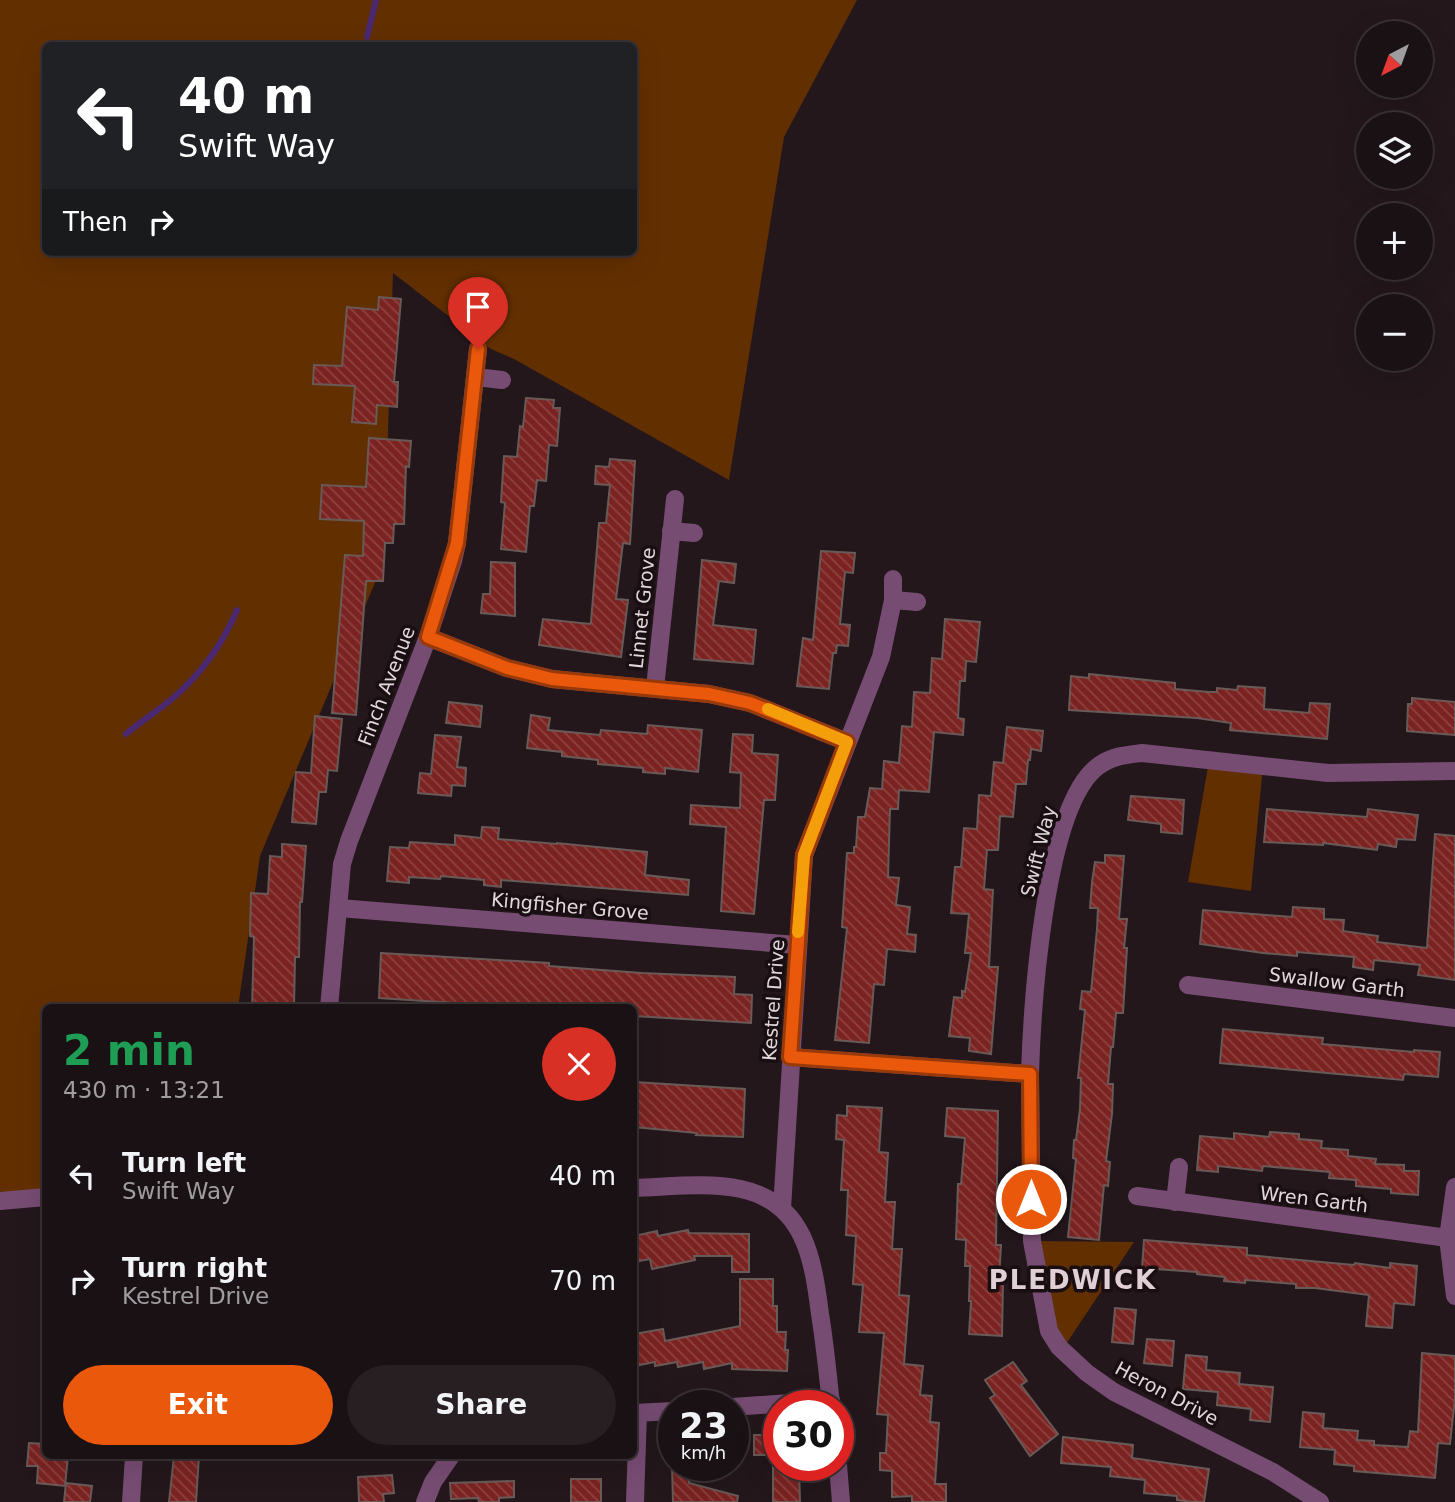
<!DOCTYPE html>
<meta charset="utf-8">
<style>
:root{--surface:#1a1114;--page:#271f22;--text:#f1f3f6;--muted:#9f9da0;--line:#383134;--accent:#ea580c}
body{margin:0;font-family:"DejaVu Sans",sans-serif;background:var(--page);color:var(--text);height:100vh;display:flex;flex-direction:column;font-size:26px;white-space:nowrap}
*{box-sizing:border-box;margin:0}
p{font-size:23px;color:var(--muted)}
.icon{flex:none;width:38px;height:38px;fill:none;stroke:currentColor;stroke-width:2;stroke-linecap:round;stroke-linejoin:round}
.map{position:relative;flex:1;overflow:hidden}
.drawer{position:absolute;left:42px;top:1004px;width:595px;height:455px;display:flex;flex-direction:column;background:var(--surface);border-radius:10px;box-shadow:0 7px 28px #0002,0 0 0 2px var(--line)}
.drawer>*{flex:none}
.top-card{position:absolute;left:42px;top:42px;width:595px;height:214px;border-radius:10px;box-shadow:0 7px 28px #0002,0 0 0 2px var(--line);background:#202124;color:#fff;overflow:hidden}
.needle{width:46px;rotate:221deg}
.controls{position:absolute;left:1356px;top:21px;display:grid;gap:14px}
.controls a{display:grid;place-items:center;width:77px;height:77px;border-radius:50%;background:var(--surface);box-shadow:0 7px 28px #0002,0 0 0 2px var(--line);font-size:35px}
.speed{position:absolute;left:658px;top:1390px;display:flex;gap:14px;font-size:35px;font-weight:700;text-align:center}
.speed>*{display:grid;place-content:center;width:91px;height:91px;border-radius:50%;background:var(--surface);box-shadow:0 7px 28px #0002,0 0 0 2px var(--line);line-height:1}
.speed small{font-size:18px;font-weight:400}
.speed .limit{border:10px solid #d22;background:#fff;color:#111}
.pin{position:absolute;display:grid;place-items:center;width:60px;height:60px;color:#fff;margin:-72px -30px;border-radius:50% 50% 50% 0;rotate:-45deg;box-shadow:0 0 7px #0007}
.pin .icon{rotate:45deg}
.me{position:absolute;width:77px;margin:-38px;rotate:0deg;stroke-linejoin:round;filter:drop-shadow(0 0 5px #0008)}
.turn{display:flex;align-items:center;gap:24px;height:147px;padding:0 21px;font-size:32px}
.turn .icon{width:91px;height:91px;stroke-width:2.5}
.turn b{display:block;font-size:49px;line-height:60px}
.then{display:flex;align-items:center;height:66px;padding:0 21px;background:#0003;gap:14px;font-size:26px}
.round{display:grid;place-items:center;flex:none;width:74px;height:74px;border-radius:37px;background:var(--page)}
.headline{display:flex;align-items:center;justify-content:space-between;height:119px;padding:0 21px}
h1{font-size:42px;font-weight:700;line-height:52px;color:#1e9e55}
.primary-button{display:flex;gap:14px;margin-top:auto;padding:14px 21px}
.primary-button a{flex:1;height:80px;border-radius:42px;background:var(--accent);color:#fff;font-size:28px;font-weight:700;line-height:80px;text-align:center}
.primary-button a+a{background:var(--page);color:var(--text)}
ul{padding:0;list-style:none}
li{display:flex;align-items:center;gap:21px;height:105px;padding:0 21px}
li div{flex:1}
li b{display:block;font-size:26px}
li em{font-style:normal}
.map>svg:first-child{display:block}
.green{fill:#622f01;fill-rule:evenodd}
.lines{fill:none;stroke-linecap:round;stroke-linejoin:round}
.stream{stroke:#4a2972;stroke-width:6}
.building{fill:url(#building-back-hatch);stroke:#695a58;stroke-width:2}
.street{stroke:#774c73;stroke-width:18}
.route-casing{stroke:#983908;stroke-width:18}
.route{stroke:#ea580c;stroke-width:12}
.slow{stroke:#f59e0b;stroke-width:12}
.labels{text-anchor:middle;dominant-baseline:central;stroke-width:7;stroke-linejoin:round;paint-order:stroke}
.street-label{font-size:19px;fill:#e0d8da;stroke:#190e12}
.district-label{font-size:26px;font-weight:bold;letter-spacing:2px;fill:#e0cfd4;stroke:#190e12}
</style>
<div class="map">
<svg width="1455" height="1502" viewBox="0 0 1455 1502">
<defs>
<pattern id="building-back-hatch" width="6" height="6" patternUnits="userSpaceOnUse" patternTransform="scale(1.75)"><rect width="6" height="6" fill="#7a2321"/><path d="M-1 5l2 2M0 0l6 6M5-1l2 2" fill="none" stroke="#8d4241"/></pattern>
</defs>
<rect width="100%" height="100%" fill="#23171b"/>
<g class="green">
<path d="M 0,0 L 857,0 L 784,137 L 729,480 L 514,359 L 491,349 L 393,273 L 384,561 L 260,856 L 238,1008 L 46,1008 L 45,1197 L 0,1201 ZM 46,46 L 634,46 L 634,252 L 46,252 Z"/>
<polygon points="1209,761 1263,766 1251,891 1188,882"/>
<polygon points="1032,1241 1134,1242 1062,1350"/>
</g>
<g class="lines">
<g class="stream">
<polyline points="367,37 376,0"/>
<path d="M 126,734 C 141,721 158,711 173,698 C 201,674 223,643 237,610"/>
</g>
</g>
<g class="building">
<polygon points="379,297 401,299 394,382 398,382 397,407 377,405 376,424 352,422 355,386 313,384 314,365 342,366 347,307 378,310"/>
<polygon points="526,398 554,400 553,408 560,408 557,446 549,445 546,481 537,480 534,506 530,506 526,552 501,549 505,503 501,502 504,456 517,457 520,426 523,427"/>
<polygon points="369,438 411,441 409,467 406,466 404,524 394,524 393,543 385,543 383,581 366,581 356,715 332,713 345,555 363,556 364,521 320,519 322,485 366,487"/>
<polygon points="610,459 635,461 630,544 623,543 616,599 628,600 621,657 539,645 543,619 590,624 591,622 599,523 606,523 610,485 595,484 596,466 609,467"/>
<polygon points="821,551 855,553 853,573 845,572 840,624 850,625 848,646 837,645 836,653 833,653 829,689 797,686 803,638 813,640"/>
<polygon points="702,560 736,564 734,583 719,581 713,625 756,630 753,664 694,659"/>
<polygon points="491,562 515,563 515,616 481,613 483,594 490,594"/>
<polygon points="945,619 980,622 976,662 966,661 965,681 960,681 958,718 964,719 963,735 934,732 929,792 899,790 898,809 890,809 888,877 899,878 896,905 910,907 907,934 916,935 915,952 887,949 884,985 874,984 869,1043 835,1040 847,928 842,927 847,853 854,853 854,847 856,847 858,817 865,817 870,788 882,789 884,761 899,763 902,726 912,727 914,692 930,693 932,658 942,659"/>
<polygon points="1089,674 1175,683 1175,689 1209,692 1217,692 1217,688 1237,690 1238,686 1265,688 1264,709 1309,713 1310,703 1330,704 1327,739 1230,730 1231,723 1197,718 1069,710 1071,676 1089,678"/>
<polygon points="1412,698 1455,702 1455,735 1407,731 1408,704 1412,704"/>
<polygon points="449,702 482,706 480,727 446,723"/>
<polygon points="531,715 550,718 548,730 600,735 601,730 647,734 648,725 702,730 698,772 665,768 665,774 643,772 643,768 598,764 598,760 562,756 562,752 527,748"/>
<polygon points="315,716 342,719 337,771 328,770 326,792 319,792 316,824 292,822 296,772 311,773"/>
<polygon points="1007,727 1043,731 1041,751 1031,749 1030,760 1028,760 1026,784 1016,784 1013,817 1000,816 998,850 987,850 984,889 993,890 989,967 998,967 991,1054 969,1051 970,1038 949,1036 954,997 962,998 962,991 965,992 971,953 965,953 969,914 951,913 955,867 961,867 964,828 977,829 979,795 991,796 994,762 1003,763"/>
<polygon points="733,734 753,735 752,753 778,755 775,800 764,800 754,914 721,911 726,827 690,824 691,805 740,808 741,773 730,772"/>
<polygon points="435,735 461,737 457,767 466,768 465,786 452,785 451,796 418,793 420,773 431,774"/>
<polygon points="1131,796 1184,800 1182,834 1161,832 1161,824 1128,820"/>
<polygon points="1267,809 1367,817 1368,809 1418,815 1415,840 1397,839 1396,847 1378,844 1377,850 1323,843 1323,845 1264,842"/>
<polygon points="482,827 499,828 498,839 557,844 557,843 647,852 645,875 689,880 688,895 501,880 501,887 484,885 484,880 441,876 440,879 409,877 409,883 387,881 390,847 409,848 410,842 455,845 455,835 481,838"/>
<polygon points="1435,834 1455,836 1455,980 1418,975 1420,965 1374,960 1373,970 1353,967 1354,957 1297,952 1297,956 1263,953 1200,944 1203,910 1292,917 1293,907 1324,909 1324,919 1344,920 1343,931 1378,936 1377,942 1427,948"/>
<polygon points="282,844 306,846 302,902 300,902 299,957 295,957 294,1008 252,1008 254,937 250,936 251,893 268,894 270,856 282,857"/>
<polygon points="1105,855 1124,856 1119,919 1127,919 1124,948 1127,948 1123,1013 1116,1013 1113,1047 1111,1047 1108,1084 1113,1084 1112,1114 1106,1161 1110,1162 1108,1186 1104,1185 1099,1240 1068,1237 1076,1159 1073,1158 1074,1140 1076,1140 1080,1109 1081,1078 1078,1078 1085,1010 1080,1009 1082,991 1091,992 1097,929 1098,908 1090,908 1092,882 1095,862 1105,863"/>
<polygon points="381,953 549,963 549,966 642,973 735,977 734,994 752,995 751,1023 634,1016 634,1008 501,1006 379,998"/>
<polygon points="1223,1029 1323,1038 1322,1044 1414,1052 1414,1050 1440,1052 1438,1077 1404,1074 1403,1080 1220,1063"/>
<polygon points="634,1082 745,1089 743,1137 696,1135 697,1133 634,1127"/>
<polygon points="847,1106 882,1108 879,1152 888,1153 885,1202 895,1202 892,1249 902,1249 899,1295 909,1296 904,1364 923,1366 920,1395 932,1396 930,1422 939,1423 935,1484 946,1484 946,1502 912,1502 912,1496 892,1497 892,1471 880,1470 880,1453 886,1453 888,1415 877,1414 884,1333 859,1332 863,1285 853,1284 856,1236 846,1235 848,1190 841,1190 844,1140 836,1139 837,1115 847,1116"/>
<polygon points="947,1108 998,1111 996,1245 1001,1245 999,1279 1003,1279 1002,1336 969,1334 971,1301 969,1301 970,1266 965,1266 966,1240 956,1239 958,1184 961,1184 965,1138 945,1136"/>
<polygon points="1270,1132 1299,1134 1299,1139 1322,1141 1321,1148 1348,1150 1348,1156 1376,1159 1375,1164 1404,1165 1404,1171 1419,1171 1418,1195 1391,1193 1391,1189 1356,1186 1356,1180 1329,1178 1330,1172 1263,1166 1262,1171 1218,1166 1218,1172 1197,1170 1200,1136 1234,1139 1234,1133 1269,1137"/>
<polygon points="688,1230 689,1233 749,1234 749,1272 732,1272 732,1256 694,1256 695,1260 652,1269 650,1259 634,1262 634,1236 657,1231 658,1236"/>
<polygon points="1144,1240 1247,1248 1247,1255 1354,1265 1355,1263 1390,1268 1390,1263 1417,1266 1414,1305 1394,1303 1392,1328 1366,1326 1369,1295 1315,1288 1296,1288 1296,1284 1245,1280 1245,1283 1224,1281 1225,1277 1197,1274 1197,1272 1142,1268"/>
<polygon points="740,1279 773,1279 773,1306 777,1306 777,1332 786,1332 785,1350 788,1350 787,1371 732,1369 732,1363 704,1369 703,1362 678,1367 677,1362 655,1366 655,1362 634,1366 634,1334 663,1329 665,1341 740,1326"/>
<polygon points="1115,1308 1136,1310 1133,1344 1112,1342"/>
<polygon points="1147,1339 1174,1341 1172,1366 1144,1363"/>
<polygon points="1422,1353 1455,1356 1455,1398 1450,1444 1438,1443 1435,1478 1354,1471 1354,1466 1334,1464 1335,1450 1300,1447 1303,1412 1324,1414 1323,1428 1358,1431 1357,1440 1374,1441 1374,1445 1408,1447 1410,1431 1418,1432"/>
<polygon points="1186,1355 1207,1357 1206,1370 1240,1373 1239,1384 1273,1387 1270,1422 1250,1420 1251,1409 1217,1405 1218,1392 1183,1389"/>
<polygon points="1013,1362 1027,1381 1021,1385 1058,1434 1030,1456 990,1398 995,1395 985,1380"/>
<rect x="754" y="1435" width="25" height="20"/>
<polygon points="1063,1437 1133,1445 1132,1458 1209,1469 1204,1502 1192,1502 1177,1500 1177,1496 1144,1493 1145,1480 1110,1476 1111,1467 1061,1463"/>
<polygon points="29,1443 46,1444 46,1456 68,1456 65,1486 37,1483 38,1466 27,1466"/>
<polygon points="174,1456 199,1456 196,1502 169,1502"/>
<polygon points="672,1465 689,1465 689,1483 738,1496 737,1502 673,1502"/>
<polygon points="773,1465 799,1465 800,1502 773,1502"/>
<polygon points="392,1475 394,1493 383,1494 384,1502 359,1502 358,1477"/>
<rect x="571" y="1479" width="30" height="23"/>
<polygon points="514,1481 514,1497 499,1498 499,1502 479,1502 478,1498 451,1499 450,1483"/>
<polygon points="66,1483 92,1486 90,1502 64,1502"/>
</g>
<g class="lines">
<g class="street">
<polyline points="476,377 502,380"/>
<polyline points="671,531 694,533"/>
<polyline points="893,579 893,600"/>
<polyline points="428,637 507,668 552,679 709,694 750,703 847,742"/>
<polyline points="655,688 675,499"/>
<polyline points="339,908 797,945"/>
<polyline points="1188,985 1455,1018"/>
<polyline points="329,1008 342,864 349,841 428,637 453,561 457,543 478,349"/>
<path d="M 790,1057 L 1030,1074 C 1032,1007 1044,809 1097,767 C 1111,756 1125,755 1142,753 L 1328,773 L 1455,771"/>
<polyline points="1030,1074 1032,1241 1049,1331 1059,1347 1087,1373 1114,1392 1273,1472 1320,1502"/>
<polyline points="1455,1187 1448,1238 1455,1296"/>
<path d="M 634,1188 C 668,1187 707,1182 741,1189 C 805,1203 813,1259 820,1314 C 825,1345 828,1375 831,1405"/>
<polyline points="1137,1196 1448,1238"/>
<polyline points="0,1201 46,1197"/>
<polyline points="1175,1202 1179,1167"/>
<polyline points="782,1208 804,855 881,657 893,600 917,602"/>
<polyline points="733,1407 831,1400"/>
<polyline points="634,1413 674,1411"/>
<polyline points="838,1465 841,1502"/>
<polyline points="131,1502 134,1456"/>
<polyline points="425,1502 433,1482 451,1456"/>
<polyline points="635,1502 638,1413"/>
</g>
</g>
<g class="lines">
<g class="route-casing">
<polyline id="route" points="478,349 457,543 428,637 507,668 552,679 709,694 750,703 847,742 804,855 790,1057 1030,1074 1031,1199"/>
</g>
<use href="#route" class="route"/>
<polyline class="slow" points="768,709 847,742 804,855 798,932"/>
</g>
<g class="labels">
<g class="street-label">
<text transform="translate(642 608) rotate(-84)">Linnet Grove</text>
<text transform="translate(386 686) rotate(-69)">Finch Avenue</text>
<text transform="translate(1038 851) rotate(-76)">Swift Way</text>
<text transform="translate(570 906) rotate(5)">Kingfisher Grove</text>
<text transform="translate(1337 982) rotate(7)">Swallow Garth</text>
<text transform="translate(773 1000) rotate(-86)">Kestrel Drive</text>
<text transform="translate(1314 1199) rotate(7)">Wren Garth</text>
<text transform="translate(1167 1393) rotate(28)">Heron Drive</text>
</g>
<g class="district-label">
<text x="1073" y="1280">PLEDWICK</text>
</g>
</g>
</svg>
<div class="controls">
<a><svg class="needle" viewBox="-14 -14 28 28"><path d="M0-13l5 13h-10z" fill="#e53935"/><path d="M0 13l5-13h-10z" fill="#9f9da0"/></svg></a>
<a><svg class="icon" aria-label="layers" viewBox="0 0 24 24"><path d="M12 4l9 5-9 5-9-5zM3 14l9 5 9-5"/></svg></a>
<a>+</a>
<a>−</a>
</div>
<div class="speed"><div>23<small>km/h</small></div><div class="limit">30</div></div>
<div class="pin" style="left:478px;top:349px;background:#d93025"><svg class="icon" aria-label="arrive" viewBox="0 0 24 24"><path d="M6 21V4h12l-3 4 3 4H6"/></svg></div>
<svg class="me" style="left:1031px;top:1199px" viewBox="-20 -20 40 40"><circle r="17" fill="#ea580c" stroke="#fff" stroke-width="3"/><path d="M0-11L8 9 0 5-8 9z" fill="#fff"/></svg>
<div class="top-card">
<div class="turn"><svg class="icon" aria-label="left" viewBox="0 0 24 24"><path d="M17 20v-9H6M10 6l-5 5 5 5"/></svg><div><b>40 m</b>Swift Way</div></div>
<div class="then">Then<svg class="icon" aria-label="right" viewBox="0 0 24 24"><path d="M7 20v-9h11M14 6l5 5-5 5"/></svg></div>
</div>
<section class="drawer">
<div class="headline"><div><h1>2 min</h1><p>430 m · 13:21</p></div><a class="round" style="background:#d93025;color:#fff"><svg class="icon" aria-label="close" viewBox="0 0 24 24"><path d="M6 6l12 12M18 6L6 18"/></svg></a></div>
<ul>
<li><svg class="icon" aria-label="left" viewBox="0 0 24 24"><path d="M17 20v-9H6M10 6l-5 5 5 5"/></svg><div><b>Turn left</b><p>Swift Way</p></div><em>40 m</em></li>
<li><svg class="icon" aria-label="right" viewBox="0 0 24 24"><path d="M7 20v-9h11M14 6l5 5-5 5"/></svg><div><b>Turn right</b><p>Kestrel Drive</p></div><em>70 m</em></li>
</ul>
<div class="primary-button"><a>Exit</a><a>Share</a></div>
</section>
</div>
